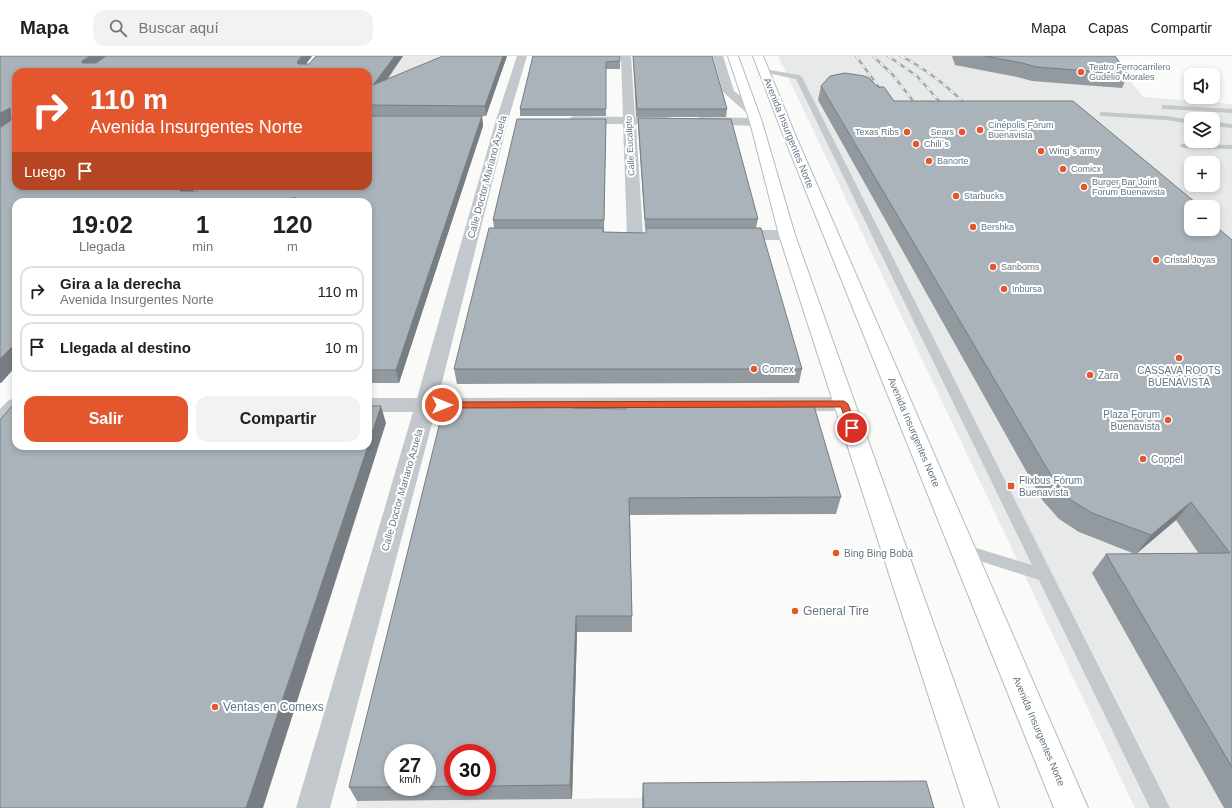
<!DOCTYPE html>
<html lang="es">
<meta charset="utf-8">
<style>
:root{--surface:#fff;--page:#f2f2f2;--text:#202124;--muted:#757577;--line:#e0e0e0;--accent:#e4572e}
body{margin:0;font-family:Helvetica,sans-serif;background:var(--page);color:var(--text);height:100vh;display:flex;flex-direction:column;font-size:15px;white-space:nowrap}
*{box-sizing:border-box;margin:0}
p{font-size:13px;color:var(--muted)}
.icon{flex:none;width:22px;height:22px;fill:none;stroke:currentColor;stroke-width:2;stroke-linecap:round;stroke-linejoin:round}
.map{position:relative;flex:1;overflow:hidden}
.drawer{position:absolute;left:12px;top:142px;width:360px;height:252px;display:flex;flex-direction:column;background:var(--surface);border-radius:12px;box-shadow:0 2px 6px #0003}
.drawer>*{flex:none}
.banner{position:absolute;left:12px;top:12px;width:360px;height:122px;border-radius:12px;box-shadow:0 2px 6px #0003;background:#e4572e;color:#fff;overflow:hidden}
.fabs{position:absolute;left:1184px;top:12px;display:grid;gap:8px}
.fabs a{display:grid;place-items:center;width:36px;height:36px;border-radius:8px;background:var(--surface);box-shadow:0 2px 6px #0003;font-size:20px}
.speed{position:absolute;left:384px;top:688px;display:flex;gap:8px;font-size:20px;font-weight:700;text-align:center}
.speed>*{display:grid;place-content:center;width:52px;height:52px;border-radius:50%;background:var(--surface);box-shadow:0 2px 6px #0003;line-height:1}
.speed small{font-size:10px;font-weight:400}
.speed .limit{border:6px solid #d22;background:#fff;color:#111}
.pin{position:absolute;display:grid;place-items:center;width:34px;height:34px;color:#fff;margin:-17px;border:2px solid #fff;border-radius:50%;box-shadow:0 1px 4px #0007}
.me{position:absolute;width:44px;margin:-22px;rotate:90deg;stroke-linejoin:round;filter:drop-shadow(0 0 3px #0008)}
.turn{display:flex;align-items:center;gap:14px;height:84px;padding:0 12px;font-size:18px}
.turn .icon{width:52px;height:52px;stroke-width:2.5}
.turn b{display:block;font-size:28px;line-height:34px}
.then{display:flex;align-items:center;height:38px;padding:0 12px;background:#0003;gap:8px;font-size:15px}
.eta{display:flex;justify-content:space-evenly;align-items:center;height:68px;text-align:center}
.eta b{font-size:24px;font-weight:800;line-height:28px}
.cta{display:flex;gap:8px;margin-top:auto;padding:8px 12px}
.cta a{flex:1;height:46px;border-radius:12px;background:var(--accent);color:#fff;font-size:16px;font-weight:800;line-height:46px;text-align:center}
.cta a+a{background:var(--page);color:var(--text)}
ul{padding:0;list-style:none}
li{display:flex;align-items:center;gap:12px;height:50px;margin:0 8px 6px;padding:0 4px;border:2px solid var(--line);border-radius:12px}
li div{flex:1}
li b{display:block;font-size:15px}
li em{font-style:normal}
header{display:flex;align-items:center;gap:24px;box-sizing:border-box;height:56px;padding:0 20px;background:var(--surface);border-bottom:1px solid var(--line)}
header strong{font-size:19px}
nav{display:flex;gap:22px;margin-inline-start:auto;font-size:14px}
.search{width:280px;height:36px;background:var(--page);display:flex;align-items:center;gap:10px;box-sizing:border-box;padding:0 14px;border-radius:12px;color:var(--muted);font-size:15px}
.map>svg:first-child{display:block}
.built{fill:#e8e9e9;fill-rule:evenodd}
.lines{fill:none;stroke-linecap:round;stroke-linejoin:round}
.secondary-casing{stroke:#b3babf;stroke-width:2}
.lane{fill:#c3c8cc;fill-rule:evenodd}
.street{fill:#c3c8cc;fill-rule:evenodd}
.secondary{fill:#fff;fill-rule:evenodd}
.rail-casing{stroke:#a2aab0;stroke-width:2.5}
.rail{stroke:#fff;stroke-width:1.5;stroke-dasharray:5;stroke-linecap:butt}
.wall{fill:#929a9f;fill-rule:evenodd}
.shaded-wall{fill:#777d82}
.building{fill:#aab3b9;stroke:#777d82}
.route{fill:#e4572e;stroke:#94391e}
.poi-dot{fill:#e4572e;stroke:#fff;stroke-width:1.5}
.labels{text-anchor:middle;dominant-baseline:central;stroke-width:4;stroke-linejoin:round;paint-order:stroke}
.far-poi-label{font-size:9px;fill:#657683;stroke:#fff;text-anchor:start}
.far-street-label{font-size:9px;fill:#657683;stroke:#fff}
.street-label{font-size:10px;fill:#657683;stroke:#fff}
.poi-label{font-size:10px;fill:#657683;stroke:#fff;text-anchor:start}
.near-poi-label{font-size:12px;fill:#657683;stroke:#fff;text-anchor:start}
</style>
<header>
<strong>Mapa</strong>
<div class="search"><svg class="icon" aria-label="search" viewBox="0 0 24 24"><circle cx="10" cy="10" r="6"/><path d="M15 15l6 6"/></svg>Buscar aquí</div>
<nav><a>Mapa</a><a>Capas</a><a>Compartir</a></nav>
</header>
<div class="map">
<svg width="1232" height="752" viewBox="0 0 1232 752">
<rect width="100%" height="100%" fill="#fafaf8"/>
<g class="built">
<polygon points="403,0 467,0 379,35"/>
<path d="M 778,0 L 1111,0 L 1143,41 L 1232,48 L 1232,752 L 1135,752 ZM 1191,63 L 1213,63 L 1213,85 L 1191,85 ZM 1191,107 L 1213,107 L 1213,129 L 1191,129 ZM 1191,151 L 1213,151 L 1213,173 L 1191,173 Z"/>
<polygon points="642,742 642,752 356,752 357,745"/>
</g>
<g class="lines">
<g class="secondary-casing">
<g id="secondary">
<polygon points="728,0 738,0 762,66 795,179 999,752 965,752 779,179 750,66"/>
<polygon points="753,0 763,0 794,76 1088,752 1054,752 782,76"/>
</g>
</g>
<g class="lane">
<polygon points="764,13 799,19 802,21 1170,752 1150,752 1039,524 958,498 955,494 958,490 963,488 1032,509 796,23 762,16 762,14"/>
<polygon points="1162,49 1232,53 1232,57 1165,53 1162,53"/>
<polygon points="1100,56 1166,60 1191,64 1191,68 1166,64 1103,60 1100,60"/>
<polygon points="1213,66 1232,68 1232,72 1213,70"/>
<polygon points="1181,88 1232,89 1232,93 1184,92 1180,90"/>
</g>
<g class="street">
<polygon points="517,0 527,0 508,64 438,342 844,341 851,343 855,348 851,353 844,355 435,356 330,752 296,752 413,356 368,356 368,342 417,342 496,64"/>
<polygon points="621,0 631,0 635,61 667,61 671,62 673,65 671,68 667,69 636,68 643,179 641,182 635,184 629,182 627,179 623,68 575,68 571,67 569,64 571,61 575,60 623,61"/>
<polygon points="713,0 723,0 734,35 757,53 759,56 757,59 749,59 723,36"/>
<polygon points="701,61 756,62 760,63 762,66 760,69 756,70 697,68 695,65 697,62"/>
<polygon points="734,174 787,174 793,176 795,179 793,182 787,184 734,184 728,182 726,179 728,176"/>
<polygon points="16,342 16,363 8,372 0,374 0,353 9,344"/>
</g>
<use href="#secondary" class="secondary"/>
<g class="rail-casing">
<g id="rail">
<polyline points="856,0 886,41"/>
<polyline points="873,0 893,19 920,54"/>
<polyline points="888,0 917,20 947,54"/>
<path d="M 901,0 C 928,14 950,32 971,54"/>
</g>
</g>
<use href="#rail" class="rail"/>
</g>
<g class="wall">
<path d="M 0,0 L 312,0 L 306,8 L 309,8 L 316,0 L 403,0 L 387,24 L 443,0 L 507,0 L 486,60 L 482,60 L 483,70 L 399,327 L 368,327 L 368,146 L 16,146 L 16,310 L 1,327 L 0,327 L 0,72 L 3,70 L 0,71 ZM 368,16 L 368,60 L 197,135 L 193,135 L 198,130 L 16,130 Z"/>
<polygon points="533,0 620,0 620,13 606,13 606,60 520,60 520,53"/>
<polygon points="633,0 712,0 727,53 726,61 636,61"/>
<polygon points="952,0 1115,0 1128,18 1122,32 1032,25 1017,21 955,9"/>
<path d="M 821,30 L 878,31 L 894,45 L 1191,151 L 1232,184 L 1232,752 L 1224,752 L 1092,517 L 1106,498 L 1135,498 L 1079,476 L 1059,463 L 1043,445 L 818,44 ZM 1176,464 L 1199,498 L 1136,498 Z"/>
<polygon points="638,62 758,163 756,172 802,313 799,327 457,328 454,313 494,172 493,164 606,63 604,176 646,177 646,172 645,172 638,71"/>
<path d="M 574,352 L 841,441 L 836,458 L 630,459 L 632,560 L 632,576 L 577,576 L 572,743 L 357,745 L 349,731 ZM 427,697 L 427,731 L 393,731 ZM 453,697 L 487,697 L 487,731 L 453,731 Z"/>
<polygon points="643,727 934,752 642,752 642,742"/>
</g>
<g class="shaded-wall">
<polygon points="90,0 108,0 87,15 82,7 82,5"/>
<polygon points="302,0 312,0 300,16 297,6"/>
<polygon points="395,0 403,0 375,40 373,29"/>
<polygon points="503,0 507,0 486,60 485,50"/>
<polygon points="10,52 16,63 0,71 0,57"/>
<polygon points="482,60 483,70 399,327 396,314"/>
<polygon points="182,130 198,130 185,145 180,135 180,133"/>
<polygon points="294,141 295,146 290,146"/>
<polygon points="16,287 16,310 1,327 0,326 0,303"/>
<polygon points="381,350 386,367 263,752 246,752"/>
<polygon points="1191,446 1176,464 1136,498 1151,479"/>
<polygon points="576,560 577,576 572,743 570,729"/>
</g>
<g class="building">
<polygon points="0,0 90,0 82,5 82,7 96,7 106,0 302,0 297,6 298,8 309,8 316,0 395,0 373,29 443,0 503,0 485,50 368,49 368,16 16,16 16,130 182,130 180,133 180,135 197,135 201,130 368,130 368,60 482,60 396,314 368,314 368,146 301,146 294,141 290,146 16,146 16,287 0,303 0,72 11,64 10,52 0,57"/>
<polygon points="533,0 620,0 620,5 606,6 606,53 520,53"/>
<polygon points="633,0 712,0 727,53 637,53"/>
<polygon points="985,0 1115,0 1128,18 1037,11 1022,7"/>
<polygon points="845,17 864,20 869,22 878,31 884,31 894,45 1073,45 1201,151 1191,151 1191,173 1213,173 1213,168 1232,184 1232,711 1106,498 1230,497 1191,446 1151,479 1092,457 1071,444 1055,426 821,30 830,20"/>
<polygon points="638,62 731,63 758,163 645,163"/>
<polygon points="517,63 606,63 604,164 493,164"/>
<polygon points="489,172 603,172 603,176 646,177 646,172 761,172 802,313 454,313"/>
<polygon points="13,349 16,349 16,390 368,390 246,752 0,752 0,364"/>
<polygon points="368,350 381,350 368,389"/>
<polygon points="444,350 573,350 573,352 626,353 626,350 814,350 841,441 629,442 632,560 576,560 570,729 487,730 487,697 453,697 453,730 427,731 427,697 393,697 393,731 349,731"/>
<polygon points="926,725 934,752 644,752 643,727"/>
</g>
<polygon class="route" points="844,345 848,348 857,372 855,374 849,374 841,351 442,352 438,349 442,346"/>
<g class="poi-dot">
<circle cx="1081" cy="16" r="4"/>
<circle cx="980" cy="74" r="4"/>
<circle cx="907" cy="76" r="4"/>
<circle cx="962" cy="76" r="4"/>
<circle cx="916" cy="88" r="4"/>
<circle cx="1041" cy="95" r="4"/>
<circle cx="929" cy="105" r="4"/>
<circle cx="1063" cy="113" r="4"/>
<circle cx="1084" cy="131" r="4"/>
<circle cx="956" cy="140" r="4"/>
<circle cx="973" cy="171" r="4"/>
<circle cx="1156" cy="204" r="4"/>
<circle cx="993" cy="211" r="4"/>
<circle cx="1004" cy="233" r="4"/>
<circle cx="1179" cy="302" r="4"/>
<circle cx="754" cy="313" r="4"/>
<circle cx="1090" cy="319" r="4"/>
<circle cx="1168" cy="364" r="4"/>
<circle cx="1143" cy="403" r="4"/>
<rect x="1007" y="426" width="8" height="8" rx="2"/>
<circle cx="836" cy="497" r="4"/>
<circle cx="795" cy="555" r="4"/>
<circle cx="215" cy="651" r="4"/>
</g>
<g class="labels">
<g class="far-poi-label">
<text x="1089" y="11">Teatro Ferrocarrilero<tspan x="1089" dy="10">Gudelio Morales</tspan></text>
<text x="988" y="69">Cinépolis Fórum<tspan x="988" dy="10">Buenavista</tspan></text>
<text x="899" y="76" text-anchor="end">Texas Ribs</text>
<text x="954" y="76" text-anchor="end">Sears</text>
<text x="924" y="88">Chili´s</text>
<text x="1049" y="95">Wing´s army</text>
<text x="937" y="105">Banorte</text>
<text x="1071" y="113">Comicx</text>
<text x="1092" y="126">Burger Bar Joint<tspan x="1092" dy="10">Forum Buenavista</tspan></text>
<text x="964" y="140">Starbucks</text>
<text x="981" y="171">Bershka</text>
<text x="1164" y="204">Cristal Joyas</text>
<text x="1001" y="211">Sanborns</text>
<text x="1012" y="233">Inbursa</text>
</g>
<g class="far-street-label">
<text transform="translate(630 90) rotate(-93)">Calle Eucalipto</text>
</g>
<g class="street-label">
<text transform="translate(789 77) rotate(68)">Avenida Insurgentes Norte</text>
<text transform="translate(487 121) rotate(-75)">Calle Doctor Mariano Azuela</text>
<text transform="translate(914 376) rotate(67)">Avenida Insurgentes Norte</text>
<text transform="translate(402 434) rotate(-74)">Calle Doctor Mariano Azuela</text>
<text transform="translate(1039 675) rotate(67)">Avenida Insurgentes Norte</text>
</g>
<g class="poi-label">
<text x="762" y="313">Comex</text>
<text x="1179" y="314" text-anchor="middle">CASSAVA ROOTS<tspan x="1179" dy="12">BUENAVISTA</tspan></text>
<text x="1098" y="319">Zara</text>
<text x="1160" y="358" text-anchor="end">Plaza Forum<tspan x="1160" dy="12">Buenavista</tspan></text>
<text x="1151" y="403">Coppel</text>
<text x="1019" y="424">Flixbus Fórum<tspan x="1019" dy="12">Buenavista</tspan></text>
<text x="844" y="497">Bing Bing Bobá</text>
</g>
<g class="near-poi-label">
<text x="803" y="555">General Tire</text>
<text x="223" y="651">Ventas en Comexs</text>
</g>
</g>
</svg>
<div class="fabs">
<a><svg class="icon" aria-label="sound" viewBox="0 0 24 24"><path d="M4 9h4l5-4v14l-5-4H4zM17 9q2 3 0 6"/></svg></a>
<a><svg class="icon" aria-label="layers" viewBox="0 0 24 24"><path d="M12 4l9 5-9 5-9-5zM3 14l9 5 9-5"/></svg></a>
<a>+</a>
<a>−</a>
</div>
<div class="speed"><div>27<small>km/h</small></div><div class="limit">30</div></div>
<div class="pin" style="left:852px;top:372px;background:#d93025"><svg class="icon" aria-label="arrive" viewBox="0 0 24 24"><path d="M6 21V4h12l-3 4 3 4H6"/></svg></div>
<svg class="me" style="left:442px;top:349px" viewBox="-20 -20 40 40"><circle r="17" fill="#e4572e" stroke="#fff" stroke-width="3"/><path d="M0-11L8 9 0 5-8 9z" fill="#fff"/></svg>
<div class="banner">
<div class="turn"><svg class="icon" aria-label="right" viewBox="0 0 24 24"><path d="M7 20v-9h11M14 6l5 5-5 5"/></svg><div><b>110 m</b>Avenida Insurgentes Norte</div></div>
<div class="then">Luego<svg class="icon" aria-label="arrive" viewBox="0 0 24 24"><path d="M6 21V4h12l-3 4 3 4H6"/></svg></div>
</div>
<section class="drawer">
<div class="eta">
<div><b>19:02</b><p>Llegada</p></div>
<div><b>1</b><p>min</p></div>
<div><b>120</b><p>m</p></div>
</div>
<ul>
<li><svg class="icon" aria-label="right" viewBox="0 0 24 24"><path d="M7 20v-9h11M14 6l5 5-5 5"/></svg><div><b>Gira a la derecha</b><p>Avenida Insurgentes Norte</p></div><em>110 m</em></li>
<li><svg class="icon" aria-label="arrive" viewBox="0 0 24 24"><path d="M6 21V4h12l-3 4 3 4H6"/></svg><div><b>Llegada al destino</b></div><em>10 m</em></li>
</ul>
<div class="cta"><a>Salir</a><a>Compartir</a></div>
</section>
</div>
